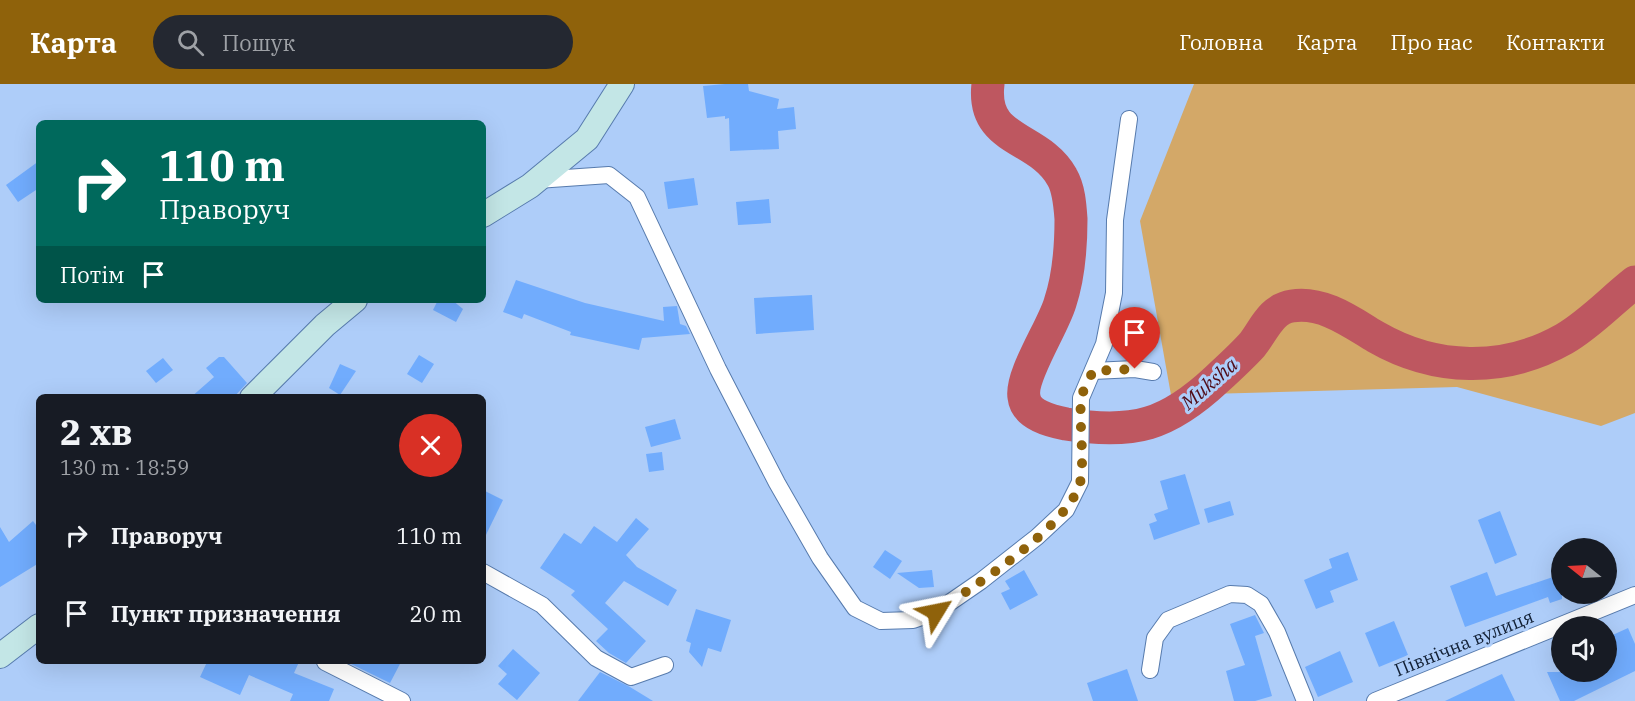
<!DOCTYPE html>
<html lang="uk">
<meta charset="utf-8">
<style>
:root{--surface:#171b24;--page:#242831;--text:#f1f3f6;--muted:#9ea1a6;--accent:#8f620b}
body{margin:0;font-family:"IBM Plex Serif",serif;background:var(--page);color:var(--text);height:100vh;display:flex;flex-direction:column;font-size:22px;white-space:nowrap}
*{box-sizing:border-box;margin:0}
p{font-size:20px;color:var(--muted)}
.icon{flex:none;width:33px;height:33px;fill:none;stroke:currentColor;stroke-width:2;stroke-linecap:round;stroke-linejoin:round}
.map{position:relative;flex:1;overflow:hidden}
.details{position:absolute;left:36px;top:310px;width:450px;height:270px;display:flex;flex-direction:column;background:var(--surface);border-radius:9px;box-shadow:0 6px 24px #0002}
.details>*{flex:none}
.guide{position:absolute;left:36px;top:36px;width:450px;height:183px;border-radius:9px;box-shadow:0 6px 24px #0002;background:#00695c;color:#fff;overflow:hidden}
.needle{width:39px;rotate:288deg}
.buttons{position:absolute;left:1551px;top:454px;display:grid;gap:12px}
.buttons a{display:grid;place-items:center;width:66px;height:66px;border-radius:50%;background:var(--surface);box-shadow:0 6px 24px #0002;font-size:30px}
.pin{position:absolute;display:grid;place-items:center;width:51px;height:51px;color:#fff;margin:-62px -26px;border-radius:50% 50% 50% 0;rotate:-45deg;box-shadow:0 0 6px #0007}
.pin .icon{rotate:45deg}
.me{position:absolute;width:66px;margin:-33px;rotate:55deg;stroke-linejoin:round;filter:drop-shadow(0 0 4px #0008)}
.turn{display:flex;align-items:center;gap:21px;height:126px;padding:0 24px;font-size:27px}
.turn .icon{width:78px;height:78px;stroke-width:2.5}
.turn b{display:block;font-size:42px;line-height:51px}
.then{display:flex;align-items:center;height:57px;padding:0 24px;background:#0003;gap:12px;font-size:22px}
.round{display:grid;place-items:center;flex:none;width:63px;height:63px;border-radius:32px;background:var(--page)}
.summary{display:flex;align-items:center;justify-content:space-between;height:102px;padding:0 24px}
h1{font-size:36px;font-weight:700;line-height:45px}
ul{padding:0;list-style:none}
li{display:flex;align-items:center;gap:18px;height:78px;padding:0 24px}
li div{flex:1}
li b{display:block;font-size:22px}
li em{font-style:normal}
header{display:flex;align-items:center;gap:36px;box-sizing:border-box;height:84px;padding:0 30px;background:var(--accent);color:#fff}
header strong{font-size:28px}
nav{display:flex;gap:33px;margin-inline-start:auto;font-size:21px}
.search{width:420px;height:54px;background:var(--page);display:flex;align-items:center;gap:15px;box-sizing:border-box;padding:0 21px;border-radius:33px;color:var(--muted);font-size:22px}
.map>svg:first-child{display:block}
.green{fill:#d3a868}
.lines{fill:none;stroke-linecap:round;stroke-linejoin:round}
.river{stroke:#be5760;stroke-width:33}
.building{fill:#71acfd}
.street-casing{stroke:#577bad;stroke-width:18}
.secondary-casing{stroke:#577bad;stroke-width:26}
.street{stroke:#fff;stroke-width:16}
.secondary{stroke:#c3e6e6;stroke-width:24}
.route{stroke:#8f620b;stroke-width:10;stroke-dasharray:0 18}
.labels{text-anchor:middle;dominant-baseline:central;stroke-width:6;stroke-linejoin:round;paint-order:stroke}
.street-label{font-size:18px;fill:#122035;stroke:#aecdf9}
.water-label{font-size:20px;font-style:italic;fill:#510d19;stroke:#aecdf9}
</style>
<header>
<strong>Карта</strong>
<div class="search"><svg class="icon" aria-label="search" viewBox="0 0 24 24"><circle cx="10" cy="10" r="6"/><path d="M15 15l6 6"/></svg>Пошук</div>
<nav><a>Головна</a><a>Карта</a><a>Про нас</a><a>Контакти</a></nav>
</header>
<div class="map">
<svg width="1635" height="617" viewBox="0 0 1635 617">
<rect width="100%" height="100%" fill="#aecdf9"/>
<polygon class="green" points="1194,0 1635,0 1635,329 1601,342 1457,303 1171,311 1140,137"/>
<g class="lines">
<path class="river" d="M 988,0 C 981,59 1039,51 1062,93 C 1069,105 1070,121 1071,135 C 1071,163 1069,192 1060,219 C 1053,243 1020,292 1024,313 C 1026,331 1051,337 1066,340 C 1134,351 1168,341 1217,295 C 1229,284 1241,273 1252,261 C 1264,246 1271,225 1292,222 C 1323,217 1351,238 1376,253 C 1435,287 1504,289 1564,255 C 1590,240 1612,216 1635,198"/>
</g>
<g class="building">
<polygon points="725,0 748,0 749,7 779,15 777,25 794,23 796,45 778,47 779,65 730,67 729,34 725,35 725,32 707,34 703,2"/>
<polygon points="39,77 39,104 18,118 6,101"/>
<polygon points="694,94 698,121 668,125 664,98"/>
<polygon points="769,115 771,139 738,141 736,118"/>
<polygon points="516,196 585,219 664,237 663,223 677,222 680,240 686,242 690,250 642,254 639,266 570,251 571,248 524,230 522,235 503,228"/>
<polygon points="812,211 814,246 756,250 754,214"/>
<polygon points="438,216 452,216 463,225 456,238 433,226"/>
<polygon points="419,271 434,280 422,299 407,290"/>
<polygon points="219,273 224,273 247,299 233,314 190,314 214,293 206,284"/>
<polygon points="163,274 173,286 156,299 146,287"/>
<polygon points="340,280 356,287 340,311 329,304"/>
<polygon points="675,335 681,355 651,363 645,343"/>
<polygon points="662,368 664,386 649,388 646,370"/>
<polygon points="1185,390 1200,440 1154,456 1149,440 1157,437 1154,430 1168,425 1160,397"/>
<polygon points="483,406 503,416 483,457"/>
<polygon points="1230,417 1234,431 1208,439 1204,425"/>
<polygon points="1500,427 1517,471 1495,480 1478,436"/>
<polygon points="636,434 649,445 626,471 637,483 677,506 668,522 624,497 605,519 646,557 626,579 609,569 596,557 608,545 571,511 575,507 540,484 564,449 581,460 594,442 617,458"/>
<polygon points="33,437 39,445 39,479 0,503 0,443 9,458"/>
<polygon points="885,466 902,477 890,495 873,483"/>
<polygon points="1348,468 1358,496 1330,507 1334,518 1316,525 1304,496 1332,484 1329,475"/>
<polygon points="932,486 934,503 919,504 897,489"/>
<polygon points="1024,486 1038,511 1010,526 1001,509 1010,505 1005,497"/>
<polygon points="1487,488 1496,512 1562,490 1562,515 1550,519 1548,513 1465,543 1450,502"/>
<polygon points="696,525 731,536 721,568 708,564 702,583 689,568 691,559 686,557"/>
<polygon points="1255,531 1264,549 1255,552 1272,612 1255,617 1234,617 1226,587 1245,581 1230,540"/>
<polygon points="1394,537 1408,571 1379,583 1365,549"/>
<polygon points="1628,544 1635,560 1635,587 1574,617 1560,617 1547,588 1606,588 1606,554"/>
<polygon points="513,565 540,589 517,616 498,600 507,590 498,582"/>
<polygon points="1340,567 1353,598 1318,613 1305,583"/>
<polygon points="207,578 299,578 294,589 334,605 329,617 290,617 293,610 249,591 240,611 200,593"/>
<polygon points="347,578 401,578 390,599"/>
<polygon points="1127,585 1138,617 1093,617 1087,599"/>
<polygon points="600,588 630,603 653,617 578,617"/>
<polygon points="1502,590 1515,617 1445,617"/>
</g>
<g class="lines">
<g class="street-casing">
<g id="street">
<polyline points="537,96 609,91 637,113 718,285 777,399 820,474 855,524 881,537 913,536 936,528 981,497 1037,453 1066,426 1080,398 1081,314 1104,260 1114,209 1115,136 1129,35"/>
<polyline points="1093,287 1135,285 1153,288"/>
<polyline points="483,488 542,521 596,574 631,593 665,581"/>
<polyline points="325,578 402,617"/>
<polyline points="1150,586 1155,554 1168,536 1230,510 1247,511 1261,520 1277,548 1305,617"/>
<polyline points="1375,617 1635,511"/>
</g>
</g>
<g class="secondary-casing">
<g id="secondary">
<polyline points="483,131 530,102 587,55 622,0"/>
<polyline points="252,314 325,241 355,216"/>
<polyline points="0,572 39,542"/>
</g>
</g>
<use href="#street" class="street"/>
<use href="#secondary" class="secondary"/>
</g>
<g class="lines">
<path class="route" d="M 936,528 C 974,502 1068,443 1080,399 C 1085,378 1079,339 1081,316 C 1082,307 1089,296 1093,287 L 1135,285"/>
</g>
<g class="labels">
<g class="street-label">
<text transform="translate(1464 559) rotate(-22)">Північна вулиця</text>
</g>
<g class="water-label">
<text transform="translate(1209 299) rotate(-41)">Muksha</text>
</g>
</g>
</svg>
<div class="buttons">
<a><svg class="needle" viewBox="-14 -14 28 28"><path d="M0-13l5 13h-10z" fill="#e53935"/><path d="M0 13l5-13h-10z" fill="#9ea1a6"/></svg></a>
<a><svg class="icon" aria-label="sound" viewBox="0 0 24 24"><path d="M4 9h4l5-4v14l-5-4H4zM17 9q2 3 0 6"/></svg></a>
</div>
<div class="pin" style="left:1135px;top:285px;background:#d93025"><svg class="icon" aria-label="arrive" viewBox="0 0 24 24"><path d="M6 21V4h12l-3 4 3 4H6"/></svg></div>
<svg class="me" style="left:936px;top:528px" viewBox="-20 -20 40 40"><path d="M0-17L14 15 0 8-14 15z" fill="#8f620b" stroke="#fff" stroke-width="4"/></svg>
<div class="guide">
<div class="turn"><svg class="icon" aria-label="right" viewBox="0 0 24 24"><path d="M7 20v-9h11M14 6l5 5-5 5"/></svg><div><b>110 m</b>Праворуч</div></div>
<div class="then">Потім<svg class="icon" aria-label="arrive" viewBox="0 0 24 24"><path d="M6 21V4h12l-3 4 3 4H6"/></svg></div>
</div>
<section class="details">
<div class="summary"><div><h1>2 хв</h1><p>130 m · 18:59</p></div><a class="round" style="background:#d93025;color:#fff"><svg class="icon" aria-label="close" viewBox="0 0 24 24"><path d="M6 6l12 12M18 6L6 18"/></svg></a></div>
<ul>
<li><svg class="icon" aria-label="right" viewBox="0 0 24 24"><path d="M7 20v-9h11M14 6l5 5-5 5"/></svg><div><b>Праворуч</b></div><em>110 m</em></li>
<li><svg class="icon" aria-label="arrive" viewBox="0 0 24 24"><path d="M6 21V4h12l-3 4 3 4H6"/></svg><div><b>Пункт призначення</b></div><em>20 m</em></li>
</ul>
</section>
</div>
